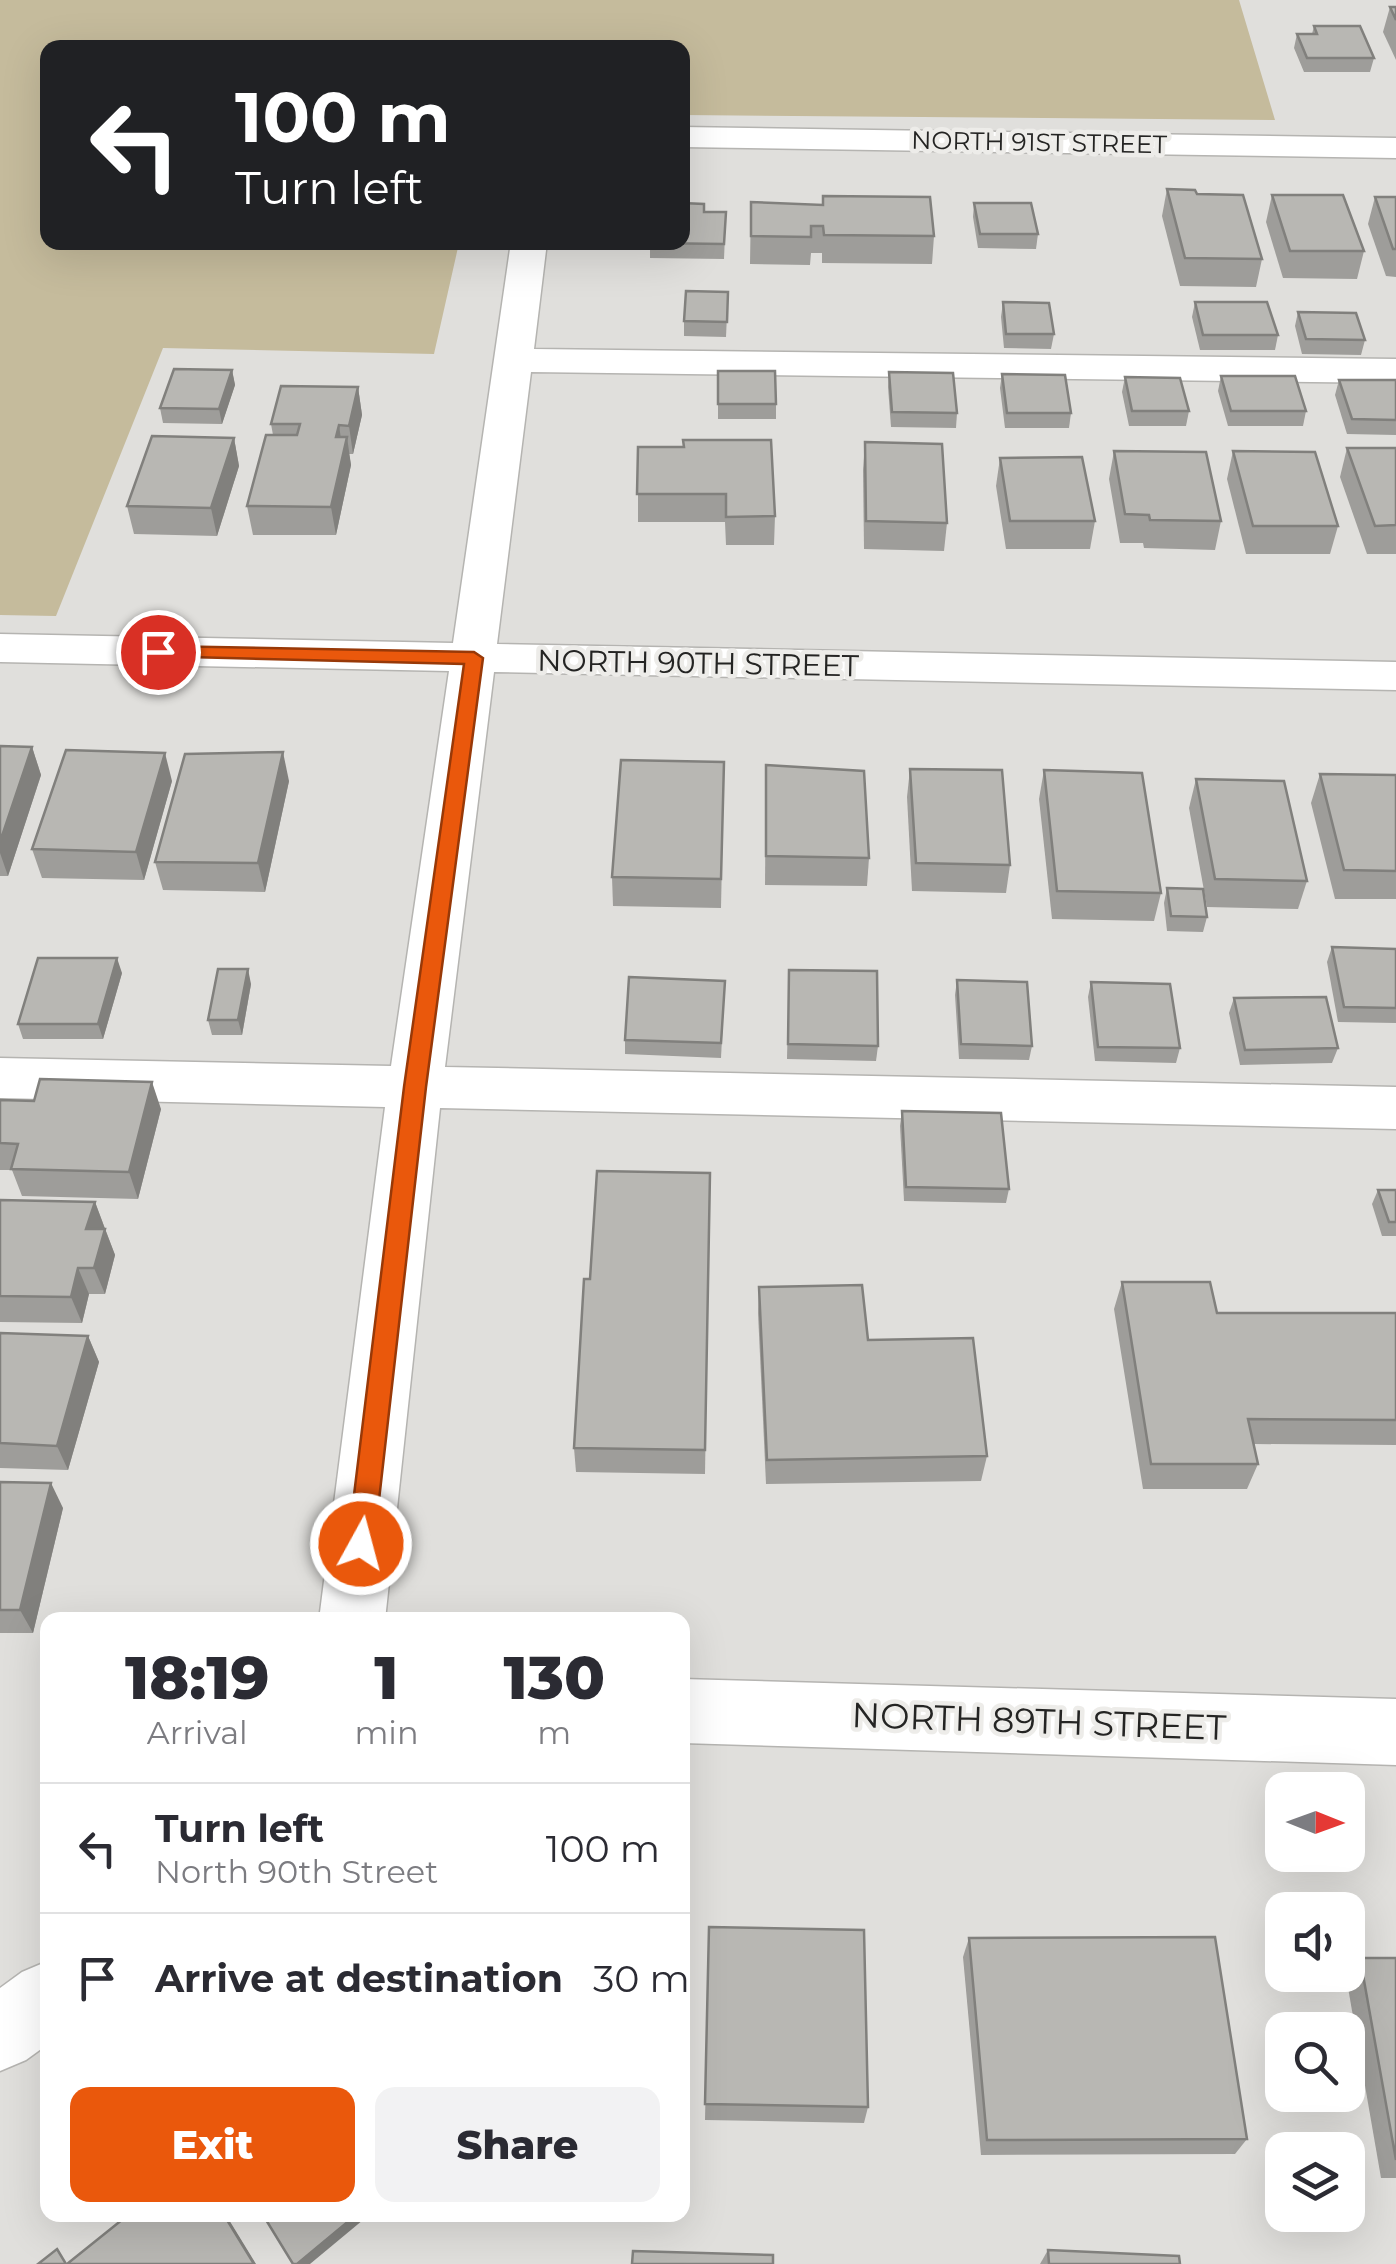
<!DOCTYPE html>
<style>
:root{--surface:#fff;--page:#f2f2f3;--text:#2b2b33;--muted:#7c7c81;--line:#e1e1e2;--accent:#ea580c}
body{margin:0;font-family:Montserrat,sans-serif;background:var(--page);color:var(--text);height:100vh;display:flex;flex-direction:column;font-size:38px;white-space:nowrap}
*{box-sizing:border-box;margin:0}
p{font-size:32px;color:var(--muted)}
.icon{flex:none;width:55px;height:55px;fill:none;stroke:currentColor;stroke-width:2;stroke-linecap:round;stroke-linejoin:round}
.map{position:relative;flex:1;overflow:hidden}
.panel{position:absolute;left:40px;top:1612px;width:650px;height:610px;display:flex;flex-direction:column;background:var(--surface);border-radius:20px;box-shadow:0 10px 40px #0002}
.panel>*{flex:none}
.banner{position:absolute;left:40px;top:40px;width:650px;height:210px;border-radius:20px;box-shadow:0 10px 40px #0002;background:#202124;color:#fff;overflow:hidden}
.needle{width:65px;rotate:91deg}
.fabs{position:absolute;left:1265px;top:1772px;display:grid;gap:20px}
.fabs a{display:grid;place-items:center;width:100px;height:100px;border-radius:20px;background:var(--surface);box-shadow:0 10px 40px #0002;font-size:50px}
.pin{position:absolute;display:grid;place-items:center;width:85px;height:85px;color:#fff;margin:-42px;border:5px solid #fff;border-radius:50%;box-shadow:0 2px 10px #0007}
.me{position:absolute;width:110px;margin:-55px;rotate:7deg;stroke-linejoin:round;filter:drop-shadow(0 0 8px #0008)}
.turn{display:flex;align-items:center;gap:35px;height:210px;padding:0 30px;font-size:45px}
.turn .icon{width:130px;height:130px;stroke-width:2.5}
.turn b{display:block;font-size:70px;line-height:85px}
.eta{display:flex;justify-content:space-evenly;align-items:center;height:170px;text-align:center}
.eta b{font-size:60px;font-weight:800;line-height:70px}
.primary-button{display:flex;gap:20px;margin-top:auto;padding:20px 30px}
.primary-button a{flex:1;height:115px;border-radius:20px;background:var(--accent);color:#fff;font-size:40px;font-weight:800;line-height:115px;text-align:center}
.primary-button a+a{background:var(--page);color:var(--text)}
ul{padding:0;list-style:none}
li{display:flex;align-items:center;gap:30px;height:130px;padding:0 30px;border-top:2px solid var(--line)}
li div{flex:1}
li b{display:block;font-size:38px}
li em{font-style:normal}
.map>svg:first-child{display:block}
.green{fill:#c5bb9c}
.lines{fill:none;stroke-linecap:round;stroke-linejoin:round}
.minor-casing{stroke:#b5b4b1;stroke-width:3}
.minor{fill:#fff;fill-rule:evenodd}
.wall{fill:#9e9d9a}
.shaded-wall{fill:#81807d}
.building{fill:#b8b7b3;stroke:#81807d;stroke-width:2.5}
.route{fill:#ea580c;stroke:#983908;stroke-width:2.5}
.labels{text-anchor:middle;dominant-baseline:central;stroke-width:9;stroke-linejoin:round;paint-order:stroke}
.far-street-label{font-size:25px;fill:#242423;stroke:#edece9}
.street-label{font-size:30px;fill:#242423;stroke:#edece9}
.near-street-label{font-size:35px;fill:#242423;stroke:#edece9}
</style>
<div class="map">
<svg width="1396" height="2264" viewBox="0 0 1396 2264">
<rect width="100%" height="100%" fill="#e0dfdc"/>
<polygon class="green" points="0,0 1239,0 1275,120 683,115 682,48 48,48 48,242 459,243 434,354 163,348 56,616 0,615"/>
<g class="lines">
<g class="minor-casing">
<g id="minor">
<polygon points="682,127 1396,138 1396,158 682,147"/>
<polygon points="511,242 547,242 534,349 1396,359 1396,383 531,372 497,644 1396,662 1396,690 494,672 445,1067 1396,1087 1396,1129 440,1108 385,1620 319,1620 385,1107 0,1098 0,1058 391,1066 449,671 0,662 0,634 453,643"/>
<polygon points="682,1679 1396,1699 1396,1765 682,1743"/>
<polygon points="48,1961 48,2044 26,2060 0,2071 0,1988 22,1972"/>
</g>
</g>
<use href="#minor" class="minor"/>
</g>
<g class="wall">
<polygon points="1390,7 1396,7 1396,60 1383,32"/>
<polygon points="1314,26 1374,58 1370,72 1304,72 1294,48 1297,34 1312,34"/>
<polygon points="1167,189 1197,194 1262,259 1256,287 1180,286 1162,216"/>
<polygon points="1272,195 1364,251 1357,279 1283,278 1266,222"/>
<polygon points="823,196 934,236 932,264 822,263 822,253 811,253 810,265 750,264 751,202 823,205"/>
<polygon points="1375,197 1396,197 1396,277 1386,276 1368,224"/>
<polygon points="974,203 1038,234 1036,249 978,248 973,217"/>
<polygon points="726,212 724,259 650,258 650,242"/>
<polygon points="728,292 726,337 684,336 684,321"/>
<polygon points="1003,302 1054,334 1051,349 1004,348 1001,317"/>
<polygon points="1195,302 1278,335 1275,350 1200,350 1192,317"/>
<polygon points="1298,312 1365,340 1361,355 1302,354 1295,326"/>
<polygon points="232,370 235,385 222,424 163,423 160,408"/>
<polygon points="718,371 776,404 776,419 718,419"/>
<polygon points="889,372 957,413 956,428 891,427 888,387"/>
<polygon points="1002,374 1071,413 1069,428 1005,428 1000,388"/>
<polygon points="1221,376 1306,411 1303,426 1228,426 1218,391"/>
<polygon points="1125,377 1189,411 1186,426 1129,426 1122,392"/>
<polygon points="1339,380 1396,380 1396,435 1347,434 1335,395"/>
<polygon points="358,387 362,415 353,454 349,454 351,465 336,535 253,535 247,506 273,435 271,424"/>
<polygon points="234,438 239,466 217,536 134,534 127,506"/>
<polygon points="865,442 947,523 944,551 864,549 863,470"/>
<polygon points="638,447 775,516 774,545 726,545 725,522 638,522"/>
<polygon points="1347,448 1396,448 1396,554 1367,554 1340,477"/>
<polygon points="1114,451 1221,521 1215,550 1144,548 1143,543 1120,543 1109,479"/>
<polygon points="1233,451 1338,526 1330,554 1246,554 1227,479"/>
<polygon points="1000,458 1095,521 1090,549 1006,549 996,486"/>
<polygon points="0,746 32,747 41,775 8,876 0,876"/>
<polygon points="724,762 721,908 613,906 612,877"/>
<polygon points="766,765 869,858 867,886 765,885"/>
<polygon points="910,769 1010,865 1006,893 912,891 907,797"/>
<polygon points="1044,770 1161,893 1154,921 1052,919 1039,799"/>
<polygon points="1320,774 1396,775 1396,899 1335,899 1311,803"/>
<polygon points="1196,779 1307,881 1298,909 1207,907 1189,808"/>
<polygon points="172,781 144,880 42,878 32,849"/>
<polygon points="289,781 265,892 163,890 155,862"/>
<polygon points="1167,888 1207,917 1203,932 1167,931 1164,903"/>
<polygon points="1332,947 1396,949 1396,1023 1338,1022 1327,962"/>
<polygon points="789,970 878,1046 876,1061 787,1059"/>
<polygon points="122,973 103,1039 23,1039 18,1024"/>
<polygon points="957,980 1032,1046 1029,1060 959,1059 955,995"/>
<polygon points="725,981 721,1058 625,1054 625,1040"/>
<polygon points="1091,982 1180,1048 1176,1063 1095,1061 1088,997"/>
<polygon points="251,984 242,1035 212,1035 208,1020"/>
<polygon points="1234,998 1338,1048 1332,1063 1240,1065 1229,1013"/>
<polygon points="0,1100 161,1109 138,1199 22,1196 12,1170 0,1170"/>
<polygon points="902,1111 1009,1189 1006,1203 904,1201 900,1126"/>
<polygon points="710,1173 705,1474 576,1472 574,1448"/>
<polygon points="1378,1190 1396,1190 1396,1236 1382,1236 1372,1204"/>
<polygon points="0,1200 95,1202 115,1255 105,1294 89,1294 82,1323 0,1322"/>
<polygon points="1122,1282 1217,1313 1396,1313 1396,1445 1254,1444 1258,1464 1247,1489 1143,1489 1114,1309"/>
<polygon points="759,1287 868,1340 987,1456 981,1481 766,1484 758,1313"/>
<polygon points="0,1333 88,1336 99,1362 68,1470 0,1468"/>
<polygon points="0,1482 63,1508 33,1633 0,1633"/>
<polygon points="709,1927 868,2107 864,2123 705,2120"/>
<polygon points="969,1938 1247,2139 1235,2154 981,2155 963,1957"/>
<polygon points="1360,1958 1396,1958 1396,2178 1381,2178 1346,1976"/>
<polygon points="1048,2250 1180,2264 1040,2264"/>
</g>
<g class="shaded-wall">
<polygon points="232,370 235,385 222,424 219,409"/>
<polygon points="358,387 362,415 353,454 349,426"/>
<polygon points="339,425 343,453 347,437 351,465 336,535 331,507 336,437"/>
<polygon points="234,438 239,466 217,536 211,508"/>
<polygon points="32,747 41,775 8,876 0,853 0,842"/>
<polygon points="283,752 289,781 265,892 258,863"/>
<polygon points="165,753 172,781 144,880 136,852"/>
<polygon points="117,958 122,973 103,1039 98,1024"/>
<polygon points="248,969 251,984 242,1035 238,1020"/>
<polygon points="152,1082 161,1109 138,1199 129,1172"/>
<polygon points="95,1202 105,1229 86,1229"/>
<polygon points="105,1229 115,1255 105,1294 94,1268"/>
<polygon points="78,1268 89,1294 82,1323 71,1297"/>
<polygon points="88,1336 99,1362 68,1470 57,1446"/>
<polygon points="51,1483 63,1508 33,1633 20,1610"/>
<polygon points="224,2215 226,2215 256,2264 254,2264"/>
<polygon points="356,2215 369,2215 310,2264 297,2264"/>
</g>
<g class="building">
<polygon points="1390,7 1396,7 1396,20"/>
<polygon points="1314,26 1360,26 1374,58 1307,58 1297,34 1317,34"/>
<polygon points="1167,189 1195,190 1197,194 1243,195 1262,259 1185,258"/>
<polygon points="1272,195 1343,195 1364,251 1290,251"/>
<polygon points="823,196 930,197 934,236 824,235 823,226 811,226 811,237 751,236 751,202 823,205"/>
<polygon points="1375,197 1396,197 1396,249 1393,249"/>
<polygon points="682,203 704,204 704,212 726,212 724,244 650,243 682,242"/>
<polygon points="974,203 1031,203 1038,234 980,234"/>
<polygon points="686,291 728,292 727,322 684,321"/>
<polygon points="1003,302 1049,303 1054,334 1006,334"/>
<polygon points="1195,302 1267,302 1278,335 1203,335"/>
<polygon points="1298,312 1356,313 1365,340 1306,339"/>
<polygon points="174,369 232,370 219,409 160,408"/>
<polygon points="718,371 775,371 776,404 718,404"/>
<polygon points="889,372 953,373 957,413 892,412"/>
<polygon points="1002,374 1065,375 1071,413 1007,413"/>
<polygon points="1221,376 1295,376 1306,411 1231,411"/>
<polygon points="1125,377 1180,378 1189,411 1132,411"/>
<polygon points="1339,380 1396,380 1396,420 1352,419"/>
<polygon points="281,386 358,387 349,426 339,425 336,437 347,437 331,507 247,506 266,435 297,435 300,424 271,424"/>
<polygon points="152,436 234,438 211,508 127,506"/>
<polygon points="683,440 771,440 775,516 726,517 726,494 637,494 638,447 684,447"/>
<polygon points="865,442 942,444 947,523 866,521"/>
<polygon points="1347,448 1396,448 1396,525 1375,526"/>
<polygon points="1114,451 1206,452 1221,521 1150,520 1149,515 1125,514"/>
<polygon points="1233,451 1315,452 1338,526 1253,526"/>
<polygon points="1082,457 1095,521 1010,521 1000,458"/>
<polygon points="0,746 32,747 0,842"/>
<polygon points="66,750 165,753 136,852 32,849"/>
<polygon points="283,752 258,863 155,862 185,754"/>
<polygon points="621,760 724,762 721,879 612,877"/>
<polygon points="766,765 864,771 869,858 766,856"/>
<polygon points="910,769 1002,770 1010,865 916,863"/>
<polygon points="1044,770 1142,773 1161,893 1057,891"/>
<polygon points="1320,774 1396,775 1396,871 1344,870"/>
<polygon points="1196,779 1284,781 1307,881 1215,879"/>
<polygon points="1167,888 1203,889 1207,917 1171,916"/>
<polygon points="1332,947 1396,949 1396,1008 1344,1007"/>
<polygon points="38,958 117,958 98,1024 18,1024"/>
<polygon points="218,969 248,969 238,1020 208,1020"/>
<polygon points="789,970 877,971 878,1046 788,1044"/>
<polygon points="629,977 725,981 721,1043 625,1040"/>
<polygon points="957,980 1027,982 1032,1046 961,1044"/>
<polygon points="1091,982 1170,984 1180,1048 1098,1047"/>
<polygon points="1326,997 1338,1048 1245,1050 1234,998"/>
<polygon points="40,1079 152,1082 129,1172 11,1169 18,1144 0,1143 0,1100 34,1101"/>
<polygon points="902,1111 1001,1113 1009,1189 906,1187"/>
<polygon points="597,1171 710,1173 705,1450 574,1448 584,1279 590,1279"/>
<polygon points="1378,1190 1396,1190 1396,1222 1389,1222"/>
<polygon points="0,1200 95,1202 86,1229 105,1229 94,1268 78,1268 71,1297 0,1296"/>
<polygon points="1122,1282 1210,1282 1217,1313 1396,1313 1396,1420 1248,1419 1258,1464 1151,1464"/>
<polygon points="862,1285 868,1340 973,1338 987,1456 767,1460 759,1287"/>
<polygon points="0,1333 88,1336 57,1446 0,1443"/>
<polygon points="0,1482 51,1483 20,1610 0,1610"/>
<polygon points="709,1927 864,1930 868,2107 705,2104"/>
<polygon points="1215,1937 1247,2139 987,2140 969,1938"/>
<polygon points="1360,1958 1396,1958 1396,2160"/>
<polygon points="128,2215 224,2215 254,2264 67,2264"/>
<polygon points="263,2215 356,2215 297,2264 293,2264"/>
<polygon points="57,2249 66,2264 38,2264"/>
<polygon points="1048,2250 1179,2256 1180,2264 1049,2264"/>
<polygon points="633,2251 773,2255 773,2264 632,2264"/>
</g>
<polygon class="route" points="158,646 474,652 483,658 426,1087 374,1544 370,1552 361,1556 351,1552 348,1544 404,1087 464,664 151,656 151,648"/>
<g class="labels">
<g class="far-street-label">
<text transform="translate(1039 142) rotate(1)">NORTH 91ST STREET</text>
</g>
<g class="street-label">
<text transform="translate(698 663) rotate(1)">NORTH 90TH STREET</text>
</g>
<g class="near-street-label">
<text transform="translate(1039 1721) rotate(2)">NORTH 89TH STREET</text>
</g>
</g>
</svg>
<div class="fabs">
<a><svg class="needle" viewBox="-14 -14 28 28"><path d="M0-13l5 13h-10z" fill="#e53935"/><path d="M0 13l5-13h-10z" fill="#7c7c81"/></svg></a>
<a><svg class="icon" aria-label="sound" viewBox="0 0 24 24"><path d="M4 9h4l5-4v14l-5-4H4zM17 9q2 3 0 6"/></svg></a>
<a><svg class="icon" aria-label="search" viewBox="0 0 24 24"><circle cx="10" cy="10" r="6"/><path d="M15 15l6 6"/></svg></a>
<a><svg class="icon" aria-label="layers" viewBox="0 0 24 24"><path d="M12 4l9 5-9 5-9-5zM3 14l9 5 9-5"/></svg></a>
</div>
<div class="pin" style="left:158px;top:652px;background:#d93025"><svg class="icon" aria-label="arrive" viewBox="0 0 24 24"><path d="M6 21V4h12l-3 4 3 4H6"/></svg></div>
<svg class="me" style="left:361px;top:1544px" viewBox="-20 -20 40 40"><circle r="17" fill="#ea580c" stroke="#fff" stroke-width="3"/><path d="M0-11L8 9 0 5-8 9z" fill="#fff"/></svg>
<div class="banner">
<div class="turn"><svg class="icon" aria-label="left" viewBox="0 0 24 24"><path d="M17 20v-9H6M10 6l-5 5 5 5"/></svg><div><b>100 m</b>Turn left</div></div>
</div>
<section class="panel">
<div class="eta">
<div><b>18:19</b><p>Arrival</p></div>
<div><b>1</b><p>min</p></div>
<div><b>130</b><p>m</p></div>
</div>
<ul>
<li><svg class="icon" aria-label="left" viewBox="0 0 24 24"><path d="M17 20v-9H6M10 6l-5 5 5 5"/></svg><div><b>Turn left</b><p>North 90th Street</p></div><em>100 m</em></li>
<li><svg class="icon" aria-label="arrive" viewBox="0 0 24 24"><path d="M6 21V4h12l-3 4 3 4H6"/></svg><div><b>Arrive at destination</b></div><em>30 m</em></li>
</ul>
<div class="primary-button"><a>Exit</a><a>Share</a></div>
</section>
</div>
